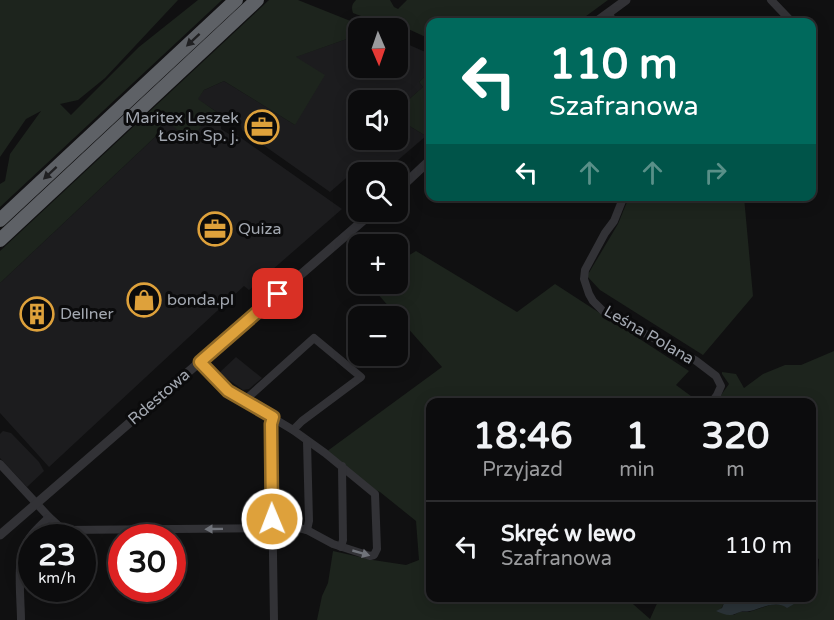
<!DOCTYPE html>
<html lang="pl">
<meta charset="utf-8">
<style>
:root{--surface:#0c0c0d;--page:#151516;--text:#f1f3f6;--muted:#9a9b9d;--line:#2c2c2e}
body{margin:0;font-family:"Varela Round",sans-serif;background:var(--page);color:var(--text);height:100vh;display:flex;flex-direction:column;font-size:22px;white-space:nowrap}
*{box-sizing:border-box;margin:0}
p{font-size:20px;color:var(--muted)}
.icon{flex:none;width:33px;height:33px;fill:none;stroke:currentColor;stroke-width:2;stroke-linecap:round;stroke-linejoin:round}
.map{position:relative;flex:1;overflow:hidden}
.drawer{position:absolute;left:426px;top:398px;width:390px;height:204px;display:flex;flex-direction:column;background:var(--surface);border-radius:12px;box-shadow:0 3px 15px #0003,0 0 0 2px var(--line)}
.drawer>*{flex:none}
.guide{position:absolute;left:426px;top:18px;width:390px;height:183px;border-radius:12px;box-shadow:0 3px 15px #0003,0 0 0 2px var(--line);background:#00695c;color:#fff;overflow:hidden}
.needle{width:39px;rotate:178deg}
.controls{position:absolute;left:348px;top:18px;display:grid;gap:12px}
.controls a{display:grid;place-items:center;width:60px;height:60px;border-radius:12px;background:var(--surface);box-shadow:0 3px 15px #0003,0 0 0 2px var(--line);font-size:30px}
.speed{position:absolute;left:18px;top:524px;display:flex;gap:12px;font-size:30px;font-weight:700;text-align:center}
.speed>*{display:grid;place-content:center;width:78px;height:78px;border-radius:50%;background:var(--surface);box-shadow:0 3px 15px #0003,0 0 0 2px var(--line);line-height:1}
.speed small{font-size:15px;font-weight:400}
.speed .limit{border:9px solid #d22;background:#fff;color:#111}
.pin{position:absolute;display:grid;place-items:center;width:51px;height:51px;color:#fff;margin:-26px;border-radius:12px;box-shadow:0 3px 9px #0006}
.me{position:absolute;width:66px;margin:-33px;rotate:359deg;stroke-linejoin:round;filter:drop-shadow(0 0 4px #0008)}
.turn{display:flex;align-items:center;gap:21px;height:126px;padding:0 24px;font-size:27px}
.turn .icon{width:78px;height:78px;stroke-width:2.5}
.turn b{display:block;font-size:42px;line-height:51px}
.lanes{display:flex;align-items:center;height:57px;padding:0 24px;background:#0003;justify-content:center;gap:30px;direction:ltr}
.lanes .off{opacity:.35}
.eta{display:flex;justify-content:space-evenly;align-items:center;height:102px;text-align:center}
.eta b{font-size:36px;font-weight:800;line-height:42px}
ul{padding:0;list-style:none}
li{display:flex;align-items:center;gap:18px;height:90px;padding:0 24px;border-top:2px solid var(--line)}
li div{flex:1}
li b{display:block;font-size:22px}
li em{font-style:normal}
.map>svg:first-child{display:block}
.built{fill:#1c1c1e}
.green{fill:#1d241d}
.water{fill:#2b3338}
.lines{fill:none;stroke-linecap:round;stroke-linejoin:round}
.minor{stroke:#323236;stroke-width:8}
.tertiary{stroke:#323236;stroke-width:9}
.motorway{stroke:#5e6166;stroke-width:14}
.oneway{fill:#202022}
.oneway2{fill:#70737a}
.route-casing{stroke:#906926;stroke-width:15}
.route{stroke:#dea13b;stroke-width:10}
.labels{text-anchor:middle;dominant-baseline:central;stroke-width:6;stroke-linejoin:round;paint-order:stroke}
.poi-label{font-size:16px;fill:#a3a8b1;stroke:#0b0b0c;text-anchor:start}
.street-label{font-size:16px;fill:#a3a8b1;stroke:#0b0b0c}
</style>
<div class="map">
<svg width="834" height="620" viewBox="0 0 834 620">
<rect width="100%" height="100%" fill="#101011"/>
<g class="built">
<polygon points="358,35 358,68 398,68 398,40 430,54 430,72 419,82 423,87 398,109 398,100 358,100 358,140 398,140 398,119 426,136 384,172 372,172 360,166 330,192 242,130 241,125 225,114 223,116 197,99 204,90 224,81 295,125 295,57"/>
<polygon points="210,116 221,124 221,129 232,136 237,135 342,209 249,290 244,286 49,467 0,413 0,283 155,137 165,119"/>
<polygon points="236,357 262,378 249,389 243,390 219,373"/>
<polygon points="3,431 11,433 39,462 44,471 27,487 0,458 0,434"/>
</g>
<g class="green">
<polygon points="0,0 178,0 105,78 78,100 60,104 71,115 139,47 198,0 222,0 0,207 0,184 5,181 10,154 41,111 26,119 0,157"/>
<polygon points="269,0 298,0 368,28 358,28 358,35 296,57 325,75 295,125 224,81 204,90 198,99 218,113 213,118 210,116 190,140 164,119 155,137 0,283 0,251"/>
<path d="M 356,0 L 390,0 L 394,7 L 398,9 L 407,0 L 608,0 L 578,22 L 430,22 L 430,39 L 406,28 L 403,32 L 398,30 L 398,28 L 393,28 L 353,13 C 351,7 352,4 356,0 Z"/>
<polygon points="430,72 430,132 426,136 398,119 398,109 423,87 419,82"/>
<polygon points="629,197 744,197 753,296 703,355 600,290 587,276 618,224"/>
<polygon points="416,251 517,312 555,284 689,371 676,385 699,402 430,402 430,597 625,597 650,619 659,599 729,597 723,598 724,603 721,609 734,615 739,612 749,612 773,604 784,605 794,604 798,599 797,597 812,597 812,576 818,576 819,559 817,558 816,563 812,565 812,402 716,402 729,384 722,374 722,372 736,374 744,388 763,374 785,365 801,365 834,351 834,620 317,620 322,596 328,583 333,551 373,560 406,565 419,560 416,521 380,492 368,486 326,452 442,367 369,284 398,284 398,262"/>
</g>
<path class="water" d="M 729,597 L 748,597 L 751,601 L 766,599 L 797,597 L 798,599 L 794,604 L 787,608 C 776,600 762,608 750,611 C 746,612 743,611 740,612 C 736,613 734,615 730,615 C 725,615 721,613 716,611 L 722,608 L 724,603 L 723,599 Z"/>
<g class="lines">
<g class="minor">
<polyline points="771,0 792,22"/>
<polyline points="609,13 613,22"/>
<polyline points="624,196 614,221 605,233 585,270 584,279 589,294 593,301 604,312 695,360 716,376 721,386 717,395 712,402"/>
<polyline points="244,401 314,338 361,377 302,421 293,430"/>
<polyline points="273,417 271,424 274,620"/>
<polyline points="0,464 49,517 61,528 65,530 299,528 307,530 333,544 370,556 374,555 377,549 375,494 325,453 293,430 228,391 200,362"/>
<polyline points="307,530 309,521 307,441"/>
<polyline points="341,547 343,540 342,466"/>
<path d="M 21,620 C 21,603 17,564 23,550 C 28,536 39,527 49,517"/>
</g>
<g class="tertiary">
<polyline points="596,22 626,0"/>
<polyline points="398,190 430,160"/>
<polyline points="0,535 373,212"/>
</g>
<g class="motorway">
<polyline points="0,220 236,0"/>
<polyline points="0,240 257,0"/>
</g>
</g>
<defs><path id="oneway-solid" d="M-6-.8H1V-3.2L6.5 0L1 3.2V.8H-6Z" transform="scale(1.5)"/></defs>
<g class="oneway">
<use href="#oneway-solid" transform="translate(193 40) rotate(137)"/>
<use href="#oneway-solid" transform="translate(50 173) rotate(137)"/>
</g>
<g class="oneway2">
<use href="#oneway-solid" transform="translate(214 529) rotate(179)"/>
<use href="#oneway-solid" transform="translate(361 553) rotate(16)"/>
</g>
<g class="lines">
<g class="route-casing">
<polyline id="route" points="272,519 271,424 273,417 228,391 200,362 278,294"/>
</g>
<use href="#route" class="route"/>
</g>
<defs>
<g id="office-ring" transform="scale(1.725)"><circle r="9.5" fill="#0b0b0c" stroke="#dea13b" stroke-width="1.5"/><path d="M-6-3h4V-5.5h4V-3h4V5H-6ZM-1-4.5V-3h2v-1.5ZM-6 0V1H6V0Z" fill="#dea13b"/></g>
<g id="shop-ring" transform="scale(1.725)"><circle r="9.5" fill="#0b0b0c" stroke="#dea13b" stroke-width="1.5"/><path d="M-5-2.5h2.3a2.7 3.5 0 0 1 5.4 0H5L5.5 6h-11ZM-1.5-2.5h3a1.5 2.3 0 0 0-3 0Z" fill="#dea13b"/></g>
<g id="building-ring" transform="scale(1.725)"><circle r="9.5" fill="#0b0b0c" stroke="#dea13b" stroke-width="1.5"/><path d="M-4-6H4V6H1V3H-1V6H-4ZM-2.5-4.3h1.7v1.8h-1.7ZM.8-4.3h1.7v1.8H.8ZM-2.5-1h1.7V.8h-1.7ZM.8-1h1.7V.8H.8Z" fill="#dea13b"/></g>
</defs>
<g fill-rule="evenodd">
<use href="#office-ring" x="262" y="127"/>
<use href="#office-ring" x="215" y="229"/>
<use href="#shop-ring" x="144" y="300"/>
<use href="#building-ring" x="37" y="314"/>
</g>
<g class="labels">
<g class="poi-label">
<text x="239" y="118" text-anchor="end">Maritex Leszek<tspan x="239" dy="18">Łosin Sp. j.</tspan></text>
<text x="238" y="229">Quiza</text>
<text x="167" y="300">bonda.pl</text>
<text x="60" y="314">Dellner</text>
</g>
<g class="street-label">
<text transform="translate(649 335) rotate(30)">Leśna Polana</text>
<text transform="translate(159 397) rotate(-41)">Rdestowa</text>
</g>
</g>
</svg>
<div class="controls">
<a><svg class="needle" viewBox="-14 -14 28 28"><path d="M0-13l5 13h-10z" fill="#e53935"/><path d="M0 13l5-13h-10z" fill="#9a9b9d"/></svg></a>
<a><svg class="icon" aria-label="sound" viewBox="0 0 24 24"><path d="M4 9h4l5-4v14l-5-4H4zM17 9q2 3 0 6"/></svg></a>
<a><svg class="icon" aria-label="search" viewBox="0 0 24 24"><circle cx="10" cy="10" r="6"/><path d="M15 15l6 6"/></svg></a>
<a>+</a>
<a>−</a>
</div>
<div class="speed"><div>23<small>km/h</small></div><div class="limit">30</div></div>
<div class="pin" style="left:278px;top:294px;background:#d93025"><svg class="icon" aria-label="arrive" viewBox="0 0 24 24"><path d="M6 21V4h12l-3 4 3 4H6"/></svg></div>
<svg class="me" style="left:272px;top:519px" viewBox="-20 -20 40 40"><circle r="17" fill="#dea13b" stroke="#fff" stroke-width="3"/><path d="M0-11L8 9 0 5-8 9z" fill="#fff"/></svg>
<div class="guide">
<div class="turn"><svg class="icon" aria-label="left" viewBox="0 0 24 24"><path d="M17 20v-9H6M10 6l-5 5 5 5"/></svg><div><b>110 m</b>Szafranowa</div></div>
<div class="lanes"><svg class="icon" aria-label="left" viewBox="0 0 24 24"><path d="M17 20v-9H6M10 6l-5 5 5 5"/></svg><svg class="icon off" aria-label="ahead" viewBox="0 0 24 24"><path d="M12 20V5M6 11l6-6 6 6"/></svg><svg class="icon off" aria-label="ahead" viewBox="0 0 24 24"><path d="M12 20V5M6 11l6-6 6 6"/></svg><svg class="icon off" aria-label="right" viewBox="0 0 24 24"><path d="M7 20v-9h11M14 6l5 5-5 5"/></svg></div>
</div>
<section class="drawer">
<div class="eta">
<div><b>18:46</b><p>Przyjazd</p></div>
<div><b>1</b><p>min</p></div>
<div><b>320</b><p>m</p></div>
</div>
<ul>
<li><svg class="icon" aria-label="left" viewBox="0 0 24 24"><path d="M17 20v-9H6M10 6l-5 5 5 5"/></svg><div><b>Skręć w lewo</b><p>Szafranowa</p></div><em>110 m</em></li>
</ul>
</section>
</div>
